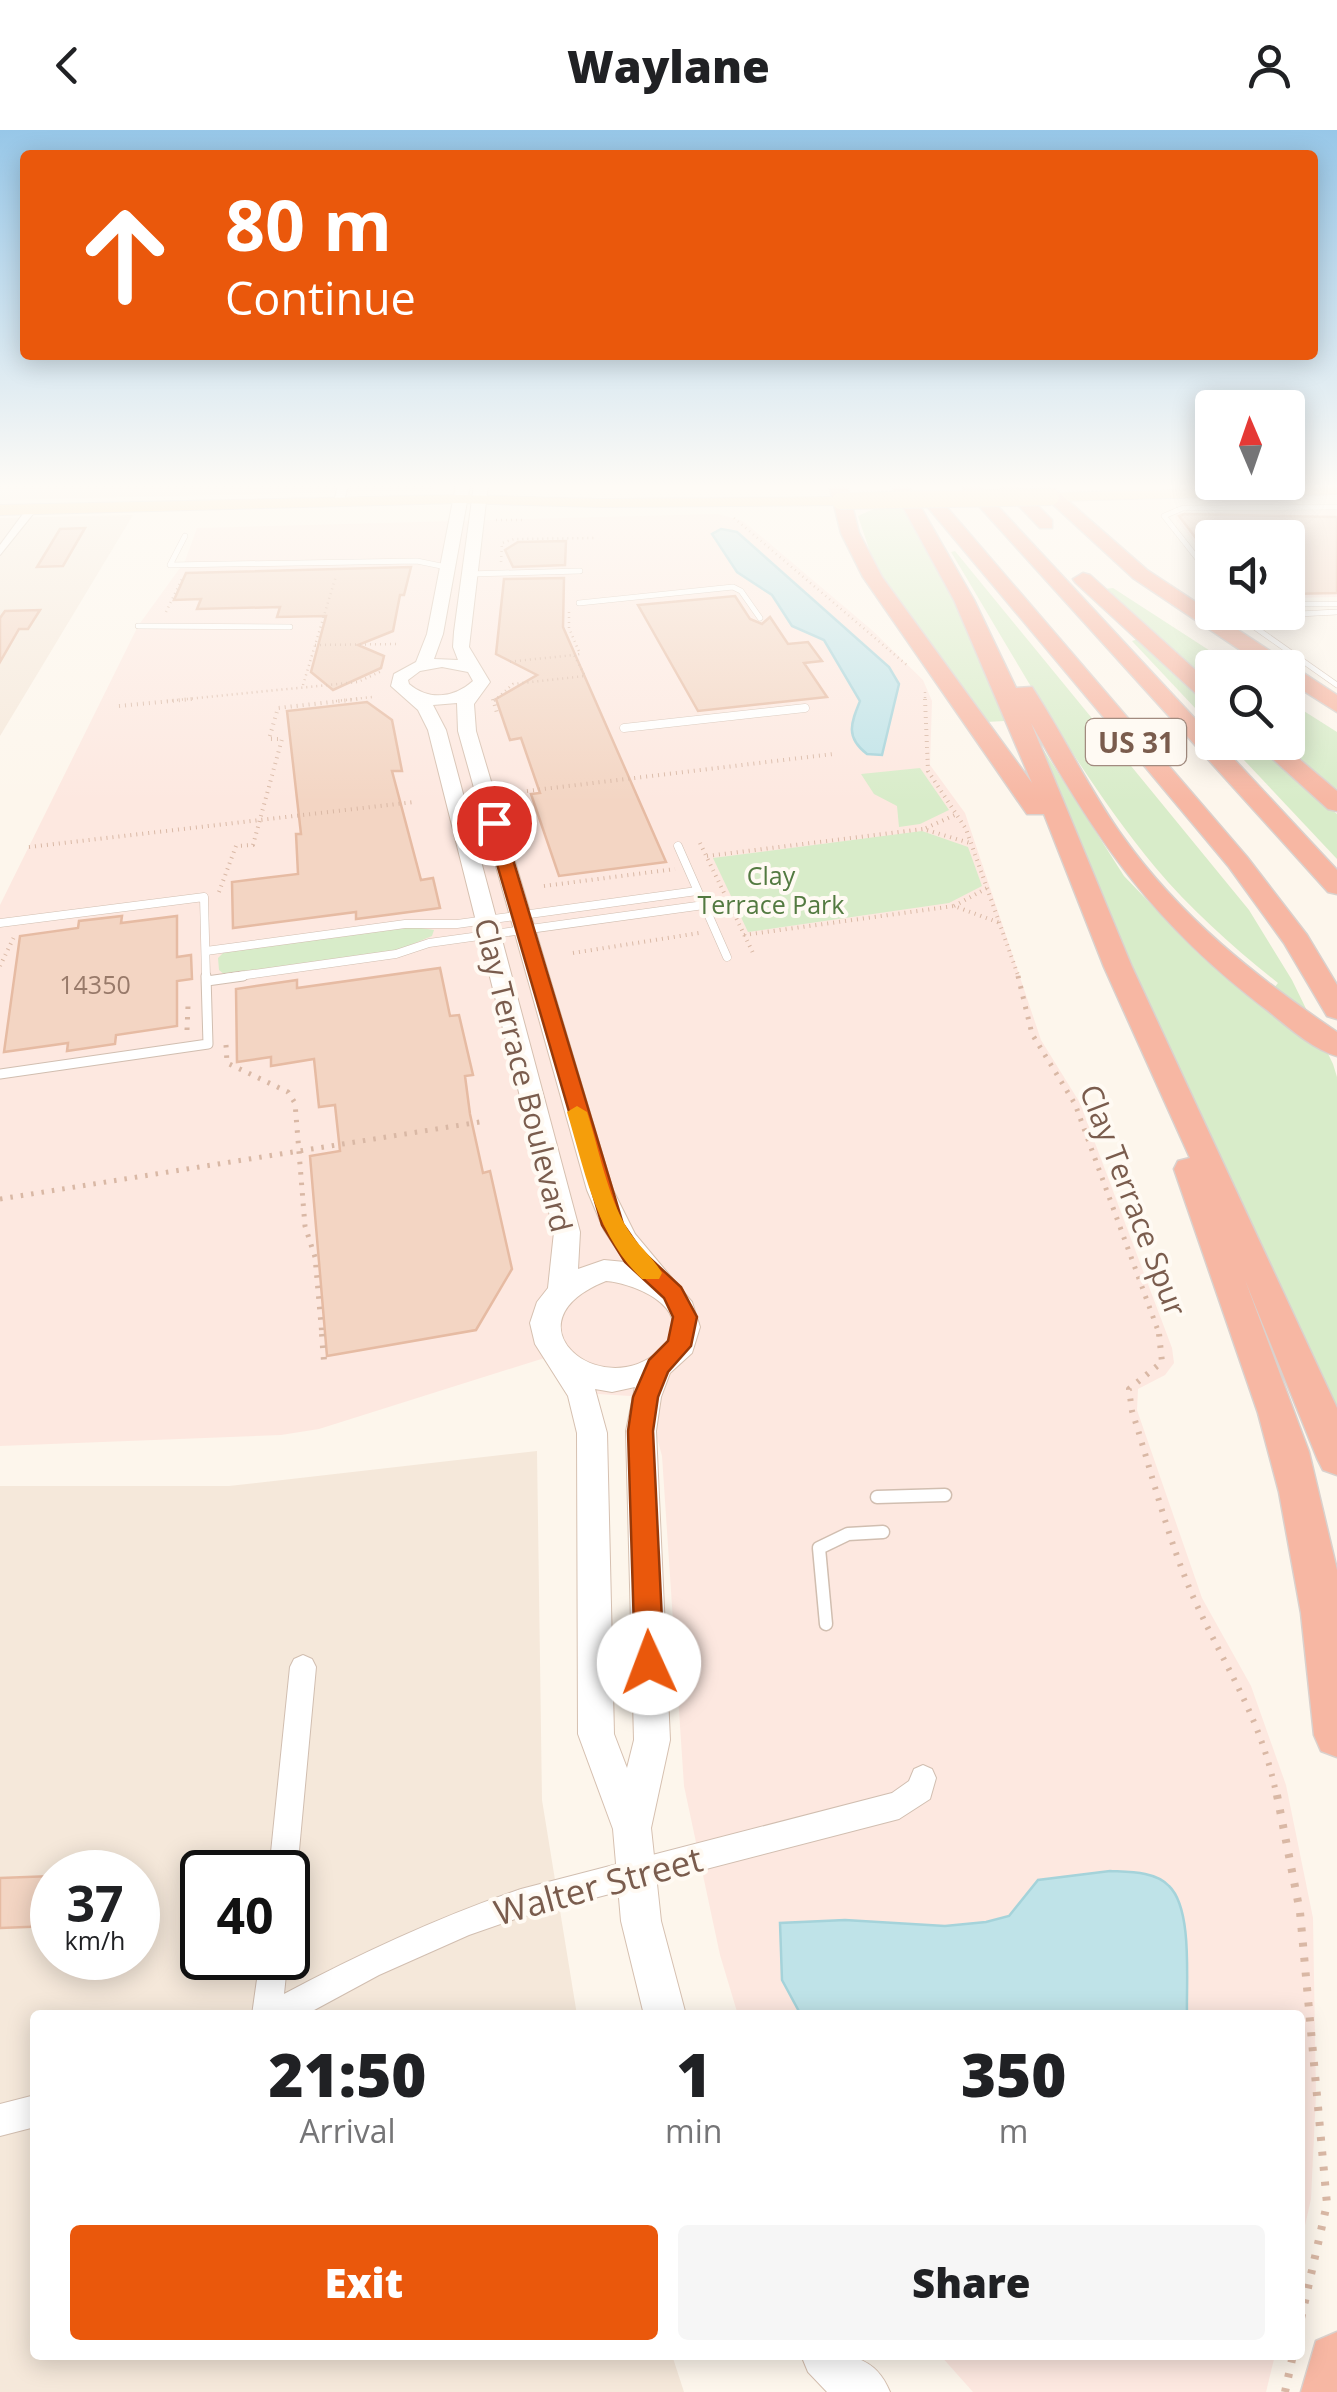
<!DOCTYPE html>
<style>
:root{--surface:#fff;--page:#f6f6f6;--text:#202124;--muted:#757577;--accent:#ea580c}
body{margin:0;font-family:"Open Sans",sans-serif;background:var(--page);color:var(--text);height:100vh;display:flex;flex-direction:column;font-size:38px;white-space:nowrap}
*{box-sizing:border-box;margin:0}
p{font-size:32px;color:var(--muted)}
.icon{flex:none;width:55px;height:55px;fill:none;stroke:currentColor;stroke-width:2;stroke-linecap:round;stroke-linejoin:round}
.map{position:relative;flex:1;overflow:hidden}
.sheet{position:absolute;left:30px;top:1880px;width:1275px;height:350px;display:flex;flex-direction:column;background:var(--surface);border-radius:10px;box-shadow:0 5px 25px #0003}
.sheet>*{flex:none}
.banner{position:absolute;left:20px;top:20px;width:1298px;height:210px;border-radius:10px;box-shadow:0 5px 25px #0003;background:#ea580c;color:#fff;overflow:hidden}
.needle{width:65px;rotate:358deg}
.controls{position:absolute;left:1195px;top:260px;display:grid;gap:20px}
.controls a{display:grid;place-items:center;width:110px;height:110px;border-radius:10px;background:var(--surface);box-shadow:0 5px 25px #0003;font-size:50px}
.speed{position:absolute;left:30px;top:1720px;display:flex;gap:20px;font-size:50px;font-weight:700;text-align:center}
.speed>*{display:grid;place-content:center;width:130px;height:130px;border-radius:50%;background:var(--surface);box-shadow:0 5px 25px #0003;line-height:1}
.speed small{font-size:25px;font-weight:400}
.speed .limit{border:5px solid #111;border-radius:15px;background:#fff;color:#111}
.pin{position:absolute;display:grid;place-items:center;width:85px;height:85px;color:#fff;margin:-42px;border:5px solid #fff;border-radius:50%;box-shadow:0 2px 10px #0007}
.me{position:absolute;width:110px;margin:-55px;rotate:358deg;stroke-linejoin:round;filter:drop-shadow(0 0 8px #0008)}
.turn{display:flex;align-items:center;gap:35px;height:210px;padding:0 40px;font-size:45px}
.turn .icon{width:130px;height:130px;stroke-width:2.5}
.turn b{display:block;font-size:70px;line-height:85px}
.eta{display:flex;justify-content:space-evenly;align-items:center;height:170px;text-align:center}
.eta b{font-size:60px;font-weight:800;line-height:70px}
.cta{display:flex;gap:20px;margin-top:auto;padding:20px 40px}
.cta a{flex:1;height:115px;border-radius:10px;background:var(--accent);color:#fff;font-size:40px;font-weight:800;line-height:115px;text-align:center}
.cta a+a{background:var(--page);color:var(--text)}
header{display:flex;justify-content:space-between;align-items:center;height:130px;padding:0 40px;background:var(--surface);font-size:45px;font-weight:800}
.map>svg:first-child{display:block}
.residential{fill:#f5e8da;fill-rule:evenodd}
.commercial{fill:#fde8e0}
.green{fill:#d8ecc9}
.water{fill:#bfe3e8;stroke:#a5d3da;stroke-width:2.5}
.building{fill:#f3d5c3;stroke:#e6bba3;stroke-width:2.5}
.lines{fill:none;stroke-linecap:round;stroke-linejoin:round}
.lane-far3-casing{stroke:#d1beb0;stroke-width:6}
.lane-far2-casing{stroke:#d1beb0;stroke-width:9}
.lane-far1-casing{stroke:#d1beb0;stroke-width:11}
.lane-casing{stroke:#d1beb0;stroke-width:15}
.street-casing{stroke:#d1beb0;stroke-width:2}
.secondary-casing{stroke:#d6c0b0;stroke-width:2}
.primary-casing{stroke:#dad1cd;stroke-width:2}
.highway-casing{stroke:#dad1cd;stroke-width:3}
.path-far4{stroke:#d9b8a5;stroke-width:2.5;stroke-dasharray:1 4;stroke-linecap:butt}
.path-far3{stroke:#d9b8a5;stroke-width:4;stroke-dasharray:1 5;stroke-linecap:butt}
.path-far2{stroke:#d9b8a5;stroke-width:5;stroke-dasharray:2.5 8;stroke-linecap:butt}
.path-far1{stroke:#d9b8a5;stroke-width:6;stroke-dasharray:2.5 9;stroke-linecap:butt}
.path{stroke:#d9b8a5;stroke-width:8;stroke-dasharray:4 11;stroke-linecap:butt}
.lane-far3{stroke:#fff;stroke-width:5}
.lane-far2{stroke:#fff;stroke-width:8}
.lane-far1{stroke:#fff;stroke-width:9}
.lane{stroke:#fff;stroke-width:12}
.street{fill:#fff;fill-rule:evenodd}
.secondary{fill:#fff;fill-rule:evenodd}
.primary{fill:#fbd9a5;fill-rule:evenodd}
.highway{fill:#f7b7a3;fill-rule:evenodd}
.primary-bridge-casing{stroke:#dad1cd;stroke-width:18;stroke-linecap:butt}
.primary-bridge{stroke:#fbd9a5;stroke-width:16}
.route{fill:#ea580c;stroke:#983908;stroke-width:2.5}
.slow{fill:#f59e0b}
.labels{text-anchor:middle;dominant-baseline:central;stroke-width:8;stroke-linejoin:round;paint-order:stroke}
.far-park-label{font-size:25px;fill:#537a41;stroke:#fffaf3}
.number-label{font-size:25px;fill:#987a6a}
.shield{fill:#fffaf3;stroke:#a28b7f;stroke-width:2.5}
.shield-label{font-size:28px;font-weight:bold;fill:#7a5c4d}
.street-label{font-size:30px;fill:#7a5c4d;stroke:#fffaf3}
.near-street-label{font-size:35px;fill:#7a5c4d;stroke:#fffaf3}
</style>
<header><svg class="icon" aria-label="back" viewBox="0 0 24 24"><path d="M15 5l-7 7 7 7"/></svg>Waylane<svg class="icon" aria-label="person" viewBox="0 0 24 24"><circle cx="12" cy="8" r="4"/><path d="M4 21q1-7 8-7t8 7"/></svg></header>
<div class="map">
<svg width="1337" height="2262" viewBox="0 0 1337 2262">
<rect width="100%" height="100%" fill="#fdf6ec"/>
<g class="residential">
<polygon points="0,355 437,355 436,360 0,370"/>
<polygon points="133,385 0,606 0,388"/>
<path d="M 537,1321 L 542,1670 L 577,1885 L 35,1885 L 35,2225 L 672,2225 L 684,2262 L 0,2262 L 0,1356 L 229,1356 ZM 52,1742 L 138,1742 L 138,1828 L 52,1828 ZM 202,1742 L 288,1742 L 288,1828 L 202,1828 Z"/>
</g>
<g class="commercial">
<polygon points="1337,380 1337,467 1288,468 1288,408 1212,408 1212,435 1175,388 1176,383"/>
<polygon points="676,385 718,384 743,391 873,501 923,550 932,571 930,635 965,683 1041,910 1080,973 1172,1218 1174,1233 1165,1245 1138,1259 1137,1280 1202,1468 1251,1556 1286,1655 1313,1788 1316,1964 1311,2069 1300,2118 1300,1885 738,1885 720,1825 684,1656 662,1326 646,1267 582,1263 554,1225 319,1299 281,1305 0,1316 0,775 138,496 185,431 197,398"/>
<polygon points="940,2225 1275,2225 1266,2262 973,2262"/>
</g>
<g class="green">
<path d="M 878,377 L 902,377 C 948,442 974,518 1005,591 L 986,592 L 875,437 L 858,386 Z"/>
<path d="M 955,421 L 1249,780 L 1292,850 L 1333,934 L 1337,947 L 1337,1293 L 1036,620 L 1043,619 L 1124,746 L 1197,822 L 1261,874 L 1278,853 C 1234,818 1191,780 1155,737 C 1076,641 1015,528 951,422 Z"/>
<polygon points="1113,458 1235,537 1212,538 1212,555 1104,459"/>
<polygon points="1138,509 1212,576 1212,596 1132,511"/>
<polygon points="1288,571 1337,602 1337,659 1279,613 1288,612"/>
<polygon points="1228,613 1253,613 1337,684 1337,729"/>
<polygon points="920,638 949,680 920,694 899,697 897,676 874,664 861,644"/>
<polygon points="922,701 968,717 982,756 949,773 748,802 713,728"/>
<polygon points="409,796 434,800 432,806 396,821 225,845 219,840 218,828 225,821"/>
</g>
<g class="water">
<path d="M 721,399 L 737,402 L 889,537 L 899,554 L 882,625 L 867,624 C 845,607 851,593 860,571 L 824,510 L 792,496 L 772,465 L 737,442 L 712,404 Z"/>
<path d="M 1110,1741 C 1129,1742 1155,1741 1169,1756 C 1193,1779 1186,1852 1187,1885 L 801,1885 L 782,1850 L 780,1793 L 845,1790 L 945,1796 L 986,1792 L 1009,1786 L 1038,1750 Z"/>
</g>
<g class="building">
<polygon points="1184,384 1337,387 1337,463 1288,464 1288,408 1212,408 1212,429 1179,386"/>
<polygon points="85,398 63,436 37,437 60,399"/>
<polygon points="566,411 565,435 513,437 505,420 518,412"/>
<polygon points="411,437 404,465 400,465 393,501 358,515 384,526 381,538 333,560 311,542 326,486 277,487 280,477 197,479 201,469 174,470 186,443"/>
<polygon points="564,448 563,497 666,732 559,746 531,664 540,663 521,608 510,610 496,569 537,545 496,524 504,449"/>
<polygon points="735,466 750,489 762,494 770,487 788,514 808,512 822,531 804,533 827,567 698,581 638,475"/>
<polygon points="40,480 28,499 19,499 0,532 0,488 5,481"/>
<polygon points="367,572 392,590 402,641 392,641 421,750 433,748 440,778 356,789 356,782 233,798 232,752 298,744 296,704 301,704 287,581"/>
<polygon points="122,786 121,793 177,786 177,827 191,825 192,849 177,851 177,896 116,905 115,914 67,921 68,913 4,922 20,806 78,798 79,791"/>
<polygon points="440,838 450,886 459,885 473,945 465,946 470,984 483,1043 490,1041 512,1139 476,1200 327,1226 310,1026 340,1021 335,975 319,977 314,929 271,936 271,927 237,932 236,859 297,850 297,858"/>
<polygon points="52,1746 52,1796 0,1798 0,1748"/>
</g>
<g class="lines">
<g class="lane-far3-casing">
<g id="lane-far3">
<polyline points="185,406 170,435 417,431 446,437"/>
<polyline points="468,444 580,441"/>
<polyline points="1212,447 1164,386 1183,378 1337,377"/>
<polyline points="579,473 733,457 741,461 760,488"/>
<polyline points="1288,474 1337,474"/>
<polyline points="1242,482 1253,496"/>
<polyline points="1337,482 1259,486 1253,496 1337,555"/>
<polyline points="138,496 290,497"/>
</g>
</g>
<g class="lane-far2-casing">
<g id="lane-far2">
<polyline points="624,598 805,578"/>
<polyline points="678,716 727,827"/>
<polyline points="0,793 204,767 206,848"/>
<polyline points="206,821 405,794 457,794 697,761"/>
<polyline points="225,848 396,824 429,813 704,775"/>
</g>
</g>
<g class="lane-far1-casing">
<g id="lane-far1">
<polyline points="207,851 243,846"/>
<polyline points="0,944 208,914 206,846"/>
</g>
</g>
<g class="lane-casing">
<g id="lane">
<polyline points="877,1367 945,1365"/>
<polyline points="826,1494 819,1418 848,1404 883,1402"/>
</g>
</g>
<g class="street-casing">
<g id="street">
<polygon points="338,355 348,355 344,372 339,375 334,372"/>
<polygon points="28,377 37,379 0,425 0,415"/>
<polygon points="303,1525 312,1529 316,1537 297,1742 293,1752 288,1754 288,1742 269,1742 290,1537 294,1529"/>
<path d="M 923,1635 L 932,1639 L 936,1648 L 930,1669 L 899,1689 L 521,1787 L 469,1805 L 379,1845 L 305,1885 L 252,1885 L 260,1828 L 288,1825 L 284,1864 C 361,1823 439,1787 521,1759 L 892,1663 L 909,1651 L 914,1639 Z"/>
<polygon points="35,1965 35,1997 0,2006 0,1974"/>
</g>
</g>
<g class="secondary-casing">
<g id="secondary">
<path d="M 456,355 L 470,355 L 443,504 L 434,529 L 458,530 L 453,517 L 454,502 L 474,355 L 488,355 L 469,517 L 490,552 L 474,574 L 476,601 L 613,1060 L 635,1104 L 692,1172 L 700,1197 L 692,1223 L 670,1243 L 661,1267 L 656,1301 L 670,1610 L 651,1698 L 661,1791 L 686,1885 L 644,1885 L 621,1791 L 613,1699 L 578,1604 L 577,1303 L 568,1266 L 535,1214 L 530,1193 L 537,1172 L 548,1158 L 554,1102 L 428,600 L 418,580 L 391,556 L 394,544 L 416,532 L 427,504 ZM 442,537 L 468,542 L 473,551 C 454,568 429,571 409,554 L 408,550 L 420,541 ZM 457,573 L 458,601 L 587,1060 L 604,1100 L 625,1132 L 604,1130 L 578,1139 L 580,1102 L 446,600 L 433,575 ZM 606,1151 C 640,1154 701,1183 659,1221 C 600,1273 503,1192 606,1151 ZM 635,1257 L 626,1301 L 634,1610 L 627,1638 L 614,1604 L 607,1303 L 595,1259 L 612,1262 Z"/>
<path d="M 801,2225 C 841,2225 873,2220 890,2262 L 827,2262 L 808,2242 Z"/>
</g>
</g>
<g class="primary-casing">
<g id="primary">
<polygon points="1337,356 1337,364 1051,371 1044,367 1051,363"/>
<polygon points="459,365 601,369 840,367 847,371 840,375 601,377 459,373 0,385 0,375"/>
</g>
</g>
<g class="highway-casing">
<g id="highway">
<path d="M 829,355 L 847,355 L 859,403 L 882,447 L 1032,653 L 954,470 L 891,355 L 908,355 L 974,470 L 1016,558 L 1032,557 C 1064,606 1089,660 1123,707 C 1180,787 1257,848 1337,902 L 1337,926 C 1312,919 1287,896 1267,880 C 1155,795 1098,713 1031,593 L 1132,837 L 1337,1278 L 1337,1345 L 1323,1340 L 1317,1328 L 1245,1150 L 1309,1322 L 1337,1440 L 1337,1627 L 1321,1621 L 1314,1605 L 1301,1483 L 1279,1362 L 1258,1283 L 1174,1039 L 1178,1031 L 1190,1028 L 1104,837 L 1044,684 L 1027,684 L 863,447 L 841,403 Z"/>
<polygon points="960,355 978,355 1212,607 1212,612 1218,612 1337,740 1337,764 1328,762"/>
<polygon points="999,355 1017,355 1052,390 1052,398 1040,398"/>
<polygon points="1032,355 1050,355 1147,440 1337,565 1337,582 1288,551 1288,538 1267,538 1133,448"/>
<polygon points="932,366 938,367 1247,727 1307,805 1337,855 1337,889 1327,886 1284,813 1229,737 926,375 923,371"/>
<polygon points="1083,443 1090,445 1212,555 1212,572 1204,571 1076,453 1073,449"/>
<polygon points="1254,612 1279,612 1337,661 1337,681 1328,679"/>
<polygon points="1337,2202 1337,2262 1301,2262 1316,2211"/>
</g>
</g>
<g class="path-far4">
<polyline points="734,388 908,536"/>
<polyline points="496,390 523,390"/>
<polyline points="501,432 502,413 514,409 597,408"/>
<polyline points="166,482 183,447"/>
<polyline points="569,482 569,498 580,524 574,525"/>
<polyline points="315,515 399,514"/>
<polyline points="303,555 336,446"/>
<polyline points="925,562 925,571"/>
<polyline points="167,571 358,552 382,541"/>
<polyline points="336,571 372,567"/>
<polyline points="494,571 513,554 585,546 574,525 507,532"/>
</g>
<g class="path-far3">
<polyline points="493,569 497,583"/>
<polyline points="925,569 928,641 966,699 1019,848"/>
<polyline points="119,576 192,569"/>
<polyline points="527,661 833,624"/>
<polyline points="926,698 957,684"/>
<polyline points="700,713 753,823"/>
<polyline points="29,717 414,672"/>
<polyline points="707,726 923,699 970,713"/>
<polyline points="544,756 675,739"/>
<polyline points="219,762 236,716 253,715 282,609 269,609 278,578 358,569"/>
<polyline points="954,776 987,758"/>
<polyline points="744,805 954,776 1000,793"/>
<polyline points="573,823 699,803"/>
<polyline points="0,836 14,807"/>
</g>
<g class="path-far2">
<polyline points="1018,846 1032,904 1075,974 1160,1206"/>
<polyline points="187,900 188,876"/>
<polyline points="226,915 227,933 288,962 295,973 305,1096 315,1127 322,1206"/>
<polyline points="0,1069 486,991"/>
</g>
<g class="path-far1">
<polyline points="322,1204 324,1231"/>
<path d="M 1159,1204 L 1162,1232 L 1129,1259 L 1132,1281 C 1152,1343 1168,1411 1195,1471 C 1227,1541 1262,1589 1277,1668"/>
</g>
<g class="path">
<polyline points="1277,1665 1300,1782 1327,2074 1300,2193"/>
<polyline points="1285,2262 1293,2225"/>
</g>
<use href="#lane-far3" class="lane-far3"/>
<use href="#lane-far2" class="lane-far2"/>
<use href="#lane-far1" class="lane-far1"/>
<use href="#lane" class="lane"/>
<use href="#street" class="street"/>
<use href="#secondary" class="secondary"/>
<use href="#primary" class="primary"/>
<use href="#highway" class="highway"/>
<g class="primary-bridge-casing">
<polyline id="primary-bridge" points="840,371 1051,367"/>
</g>
<use href="#primary-bridge" class="primary-bridge"/>
</g>
<linearGradient id="sky" x2="0" y2="1"><stop stop-color="#97c7e8"/><stop offset="0.53" stop-color="#fefbf6"/><stop offset="1" stop-color="#fefbf6" stop-opacity="0"/></linearGradient>
<rect width="1337" height="672" fill="url(#sky)"/>
<polygon class="route" points="488,690 502,693 623,1094 641,1120 681,1157 697,1187 691,1216 668,1242 658,1267 653,1301 664,1533 659,1543 649,1547 639,1543 635,1533 628,1301 633,1267 649,1230 668,1211 673,1187 664,1168 625,1132 602,1095 485,693"/>
<path class="slow" d="M 577,976 L 587,982 C 599,1019 607,1065 627,1098 C 637,1115 652,1126 662,1143 L 659,1149 L 642,1149 C 596,1105 585,1041 567,982 Z"/>
<g class="labels">
<g class="far-park-label">
<text x="771" y="745">Clay<tspan x="771" dy="29">Terrace Park</tspan></text>
</g>
<g class="number-label">
<text x="95" y="854">14350</text>
</g>
<rect class="shield" x="1086" y="589" width="100" height="46" rx="8"/>
<g class="shield-label">
<text x="1136" y="612">US 31</text>
</g>
<g class="street-label">
<text transform="translate(524 945) rotate(76)">Clay Terrace Boulevard</text>
<text transform="translate(1134 1070) rotate(69)">Clay Terrace Spur</text>
</g>
<g class="near-street-label">
<text transform="translate(598 1755) rotate(-15)">Walter Street</text>
</g>
</g>
</svg>
<div class="controls">
<a><svg class="needle" viewBox="-14 -14 28 28"><path d="M0-13l5 13h-10z" fill="#e53935"/><path d="M0 13l5-13h-10z" fill="#757577"/></svg></a>
<a><svg class="icon" aria-label="sound" viewBox="0 0 24 24"><path d="M4 9h4l5-4v14l-5-4H4zM17 9q2 3 0 6"/></svg></a>
<a><svg class="icon" aria-label="search" viewBox="0 0 24 24"><circle cx="10" cy="10" r="6"/><path d="M15 15l6 6"/></svg></a>
</div>
<div class="speed"><div>37<small>km/h</small></div><div class="limit">40</div></div>
<div class="pin" style="left:494px;top:693px;background:#d93025"><svg class="icon" aria-label="arrive" viewBox="0 0 24 24"><path d="M6 21V4h12l-3 4 3 4H6"/></svg></div>
<svg class="me" style="left:649px;top:1533px" viewBox="-20 -20 40 40"><circle r="19" fill="#fff"/><path d="M0-13L10 11 0 6-10 11z" fill="#ea580c"/></svg>
<div class="banner">
<div class="turn"><svg class="icon" aria-label="ahead" viewBox="0 0 24 24"><path d="M12 20V5M6 11l6-6 6 6"/></svg><div><b>80 m</b>Continue</div></div>
</div>
<section class="sheet">
<div class="eta">
<div><b>21:50</b><p>Arrival</p></div>
<div><b>1</b><p>min</p></div>
<div><b>350</b><p>m</p></div>
</div>
<div class="cta"><a>Exit</a><a>Share</a></div>
</section>
</div>
